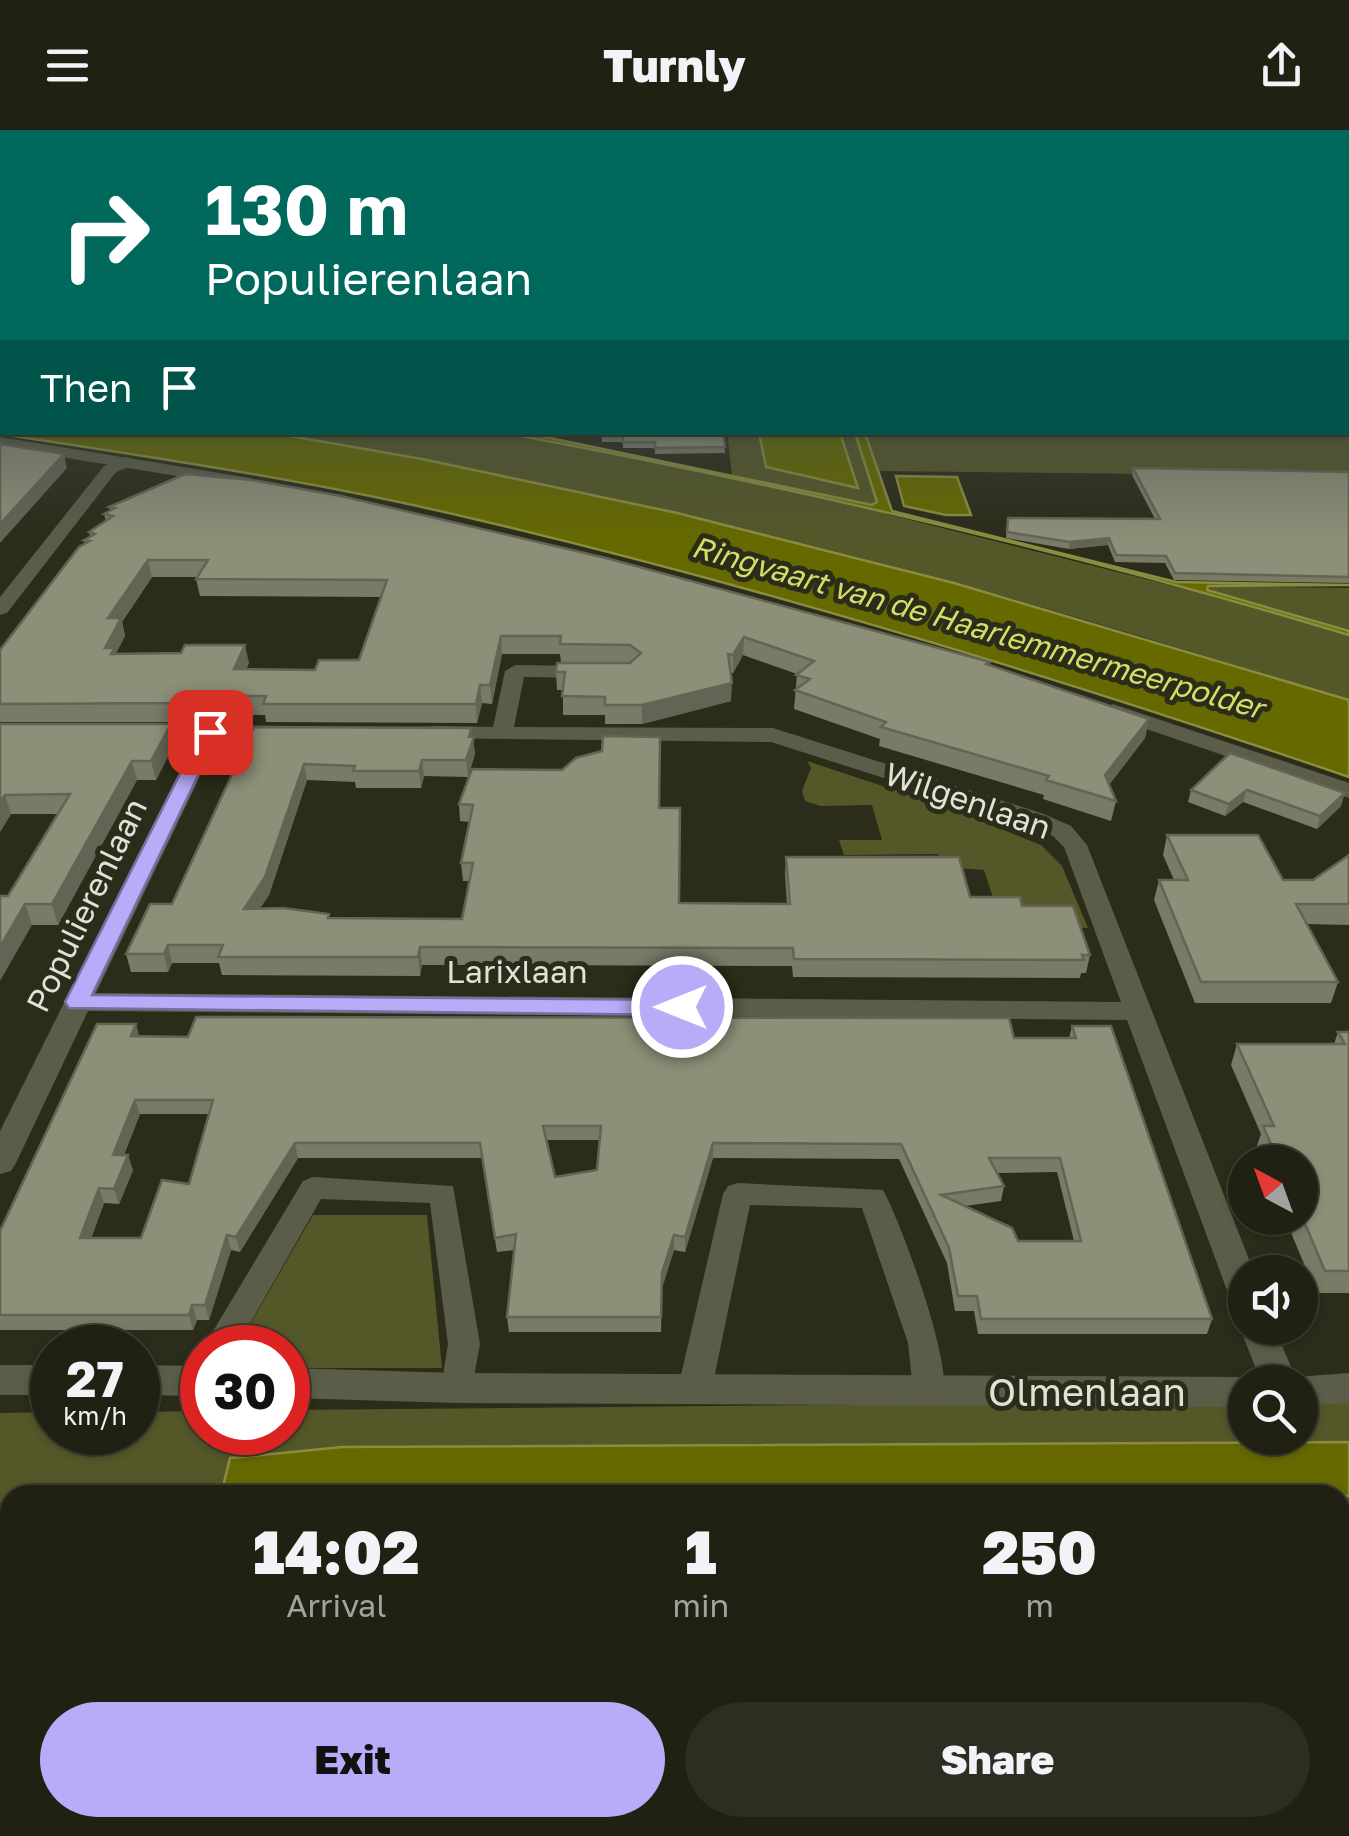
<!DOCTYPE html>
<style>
:root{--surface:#202113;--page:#2d2e21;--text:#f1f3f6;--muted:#a2a3a0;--line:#3d3e33;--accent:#b9abf7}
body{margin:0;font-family:"Golos Text",sans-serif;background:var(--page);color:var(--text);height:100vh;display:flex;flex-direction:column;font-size:38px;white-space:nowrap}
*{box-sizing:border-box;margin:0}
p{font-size:32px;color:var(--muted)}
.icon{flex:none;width:55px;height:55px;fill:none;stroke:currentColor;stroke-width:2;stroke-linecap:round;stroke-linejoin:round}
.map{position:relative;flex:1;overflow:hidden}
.side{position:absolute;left:0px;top:1355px;width:1350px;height:352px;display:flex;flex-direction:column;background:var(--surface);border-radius:30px 30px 0 0;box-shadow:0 2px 8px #0004,0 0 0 2px var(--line)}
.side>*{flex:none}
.top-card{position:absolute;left:0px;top:0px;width:1350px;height:305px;box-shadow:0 2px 8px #0004,0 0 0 2px var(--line);background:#00695c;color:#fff;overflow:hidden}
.needle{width:65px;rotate:319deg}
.controls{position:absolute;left:1228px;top:1015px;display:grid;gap:20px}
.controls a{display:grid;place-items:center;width:90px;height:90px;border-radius:50%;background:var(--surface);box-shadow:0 2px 8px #0004,0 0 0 2px var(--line);font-size:50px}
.speed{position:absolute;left:30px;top:1195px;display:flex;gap:20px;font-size:50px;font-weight:700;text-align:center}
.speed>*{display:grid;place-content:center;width:130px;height:130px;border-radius:50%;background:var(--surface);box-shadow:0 2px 8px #0004,0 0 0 2px var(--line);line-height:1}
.speed small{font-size:25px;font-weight:400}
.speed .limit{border:15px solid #d22;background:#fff;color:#111}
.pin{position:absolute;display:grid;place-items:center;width:85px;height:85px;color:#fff;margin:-42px;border-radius:20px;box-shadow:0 5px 15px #0006}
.me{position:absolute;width:110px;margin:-55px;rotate:270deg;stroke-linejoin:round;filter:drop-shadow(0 0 8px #0008)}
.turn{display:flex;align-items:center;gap:35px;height:210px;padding:0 40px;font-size:45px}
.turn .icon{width:130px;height:130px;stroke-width:2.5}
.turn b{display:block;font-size:70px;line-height:85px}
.then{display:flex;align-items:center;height:95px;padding:0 40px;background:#0003;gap:20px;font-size:38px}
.eta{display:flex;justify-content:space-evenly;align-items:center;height:170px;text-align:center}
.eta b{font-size:60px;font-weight:800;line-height:70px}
.button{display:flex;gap:20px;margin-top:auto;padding:20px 40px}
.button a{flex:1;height:115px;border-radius:60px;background:var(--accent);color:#111;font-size:40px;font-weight:800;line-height:115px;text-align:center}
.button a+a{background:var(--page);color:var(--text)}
header{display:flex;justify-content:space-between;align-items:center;height:130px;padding:0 40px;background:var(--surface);font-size:45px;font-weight:800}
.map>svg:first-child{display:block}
.green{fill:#545728}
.water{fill:#656900;stroke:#8a8d40;stroke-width:2.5}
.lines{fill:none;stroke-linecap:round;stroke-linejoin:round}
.pedestrian{fill:#5b5d48;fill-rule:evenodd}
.minor{fill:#5b5d48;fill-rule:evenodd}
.tertiary{fill:#5b5d48;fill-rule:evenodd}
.wall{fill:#797b67;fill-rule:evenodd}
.shaded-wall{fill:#636454}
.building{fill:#8d8f78;stroke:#636454;stroke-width:2.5;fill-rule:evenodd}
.route{fill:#b9abf7;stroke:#786fa1;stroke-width:2.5}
.labels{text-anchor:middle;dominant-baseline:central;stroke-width:10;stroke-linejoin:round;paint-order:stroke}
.far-water-label{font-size:30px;font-style:italic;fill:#d6dd67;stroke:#2b2c19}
.street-label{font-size:32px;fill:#e1e2d6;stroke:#2b2c19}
.near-street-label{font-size:38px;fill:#e1e2d6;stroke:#2b2c19}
</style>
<header><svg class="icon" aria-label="menu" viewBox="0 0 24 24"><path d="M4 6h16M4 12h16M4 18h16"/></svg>Turnly<svg class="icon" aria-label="share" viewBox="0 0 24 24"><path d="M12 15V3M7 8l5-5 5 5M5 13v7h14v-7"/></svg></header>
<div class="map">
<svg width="1349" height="1706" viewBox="0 0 1349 1706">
<rect width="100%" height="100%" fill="#2b2c19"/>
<g class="green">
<path d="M 273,303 L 502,303 L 732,345 L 727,303 L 759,303 L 766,337 L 857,357 L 840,303 L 855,303 L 877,372 L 886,384 L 1189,460 L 1207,461 L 1207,456 L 1349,458 L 1349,570 C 1217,530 1084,488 951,452 C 727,392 501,343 273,303 Z"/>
<polygon points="865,303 1349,303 1349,346 877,341"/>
<polygon points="807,631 949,678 1041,715 1062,736 1088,798 1002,795 984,740 943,737 938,724 844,725 839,710 882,710 872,675 821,676 805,671 802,661 811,638"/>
<polygon points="313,1085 427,1085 442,1238 288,1238 288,1218 237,1217"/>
<polygon points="1245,1271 1245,1308 1300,1308 1300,1271 1349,1271 1349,1312 342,1317 231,1328 221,1365 10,1365 10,1698 140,1698 138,1706 0,1706 0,1283 52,1282 52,1302 138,1302 138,1282 202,1281 202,1302 288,1302 288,1280"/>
<polygon points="1340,1366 1349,1366 1349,1706 199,1706 201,1698 1340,1698"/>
</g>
<g class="water">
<path d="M 0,238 L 2,302 L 273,303 L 422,329 L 677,383 L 954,453 L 1349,570 L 1349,647 C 1060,548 768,458 470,388 C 315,351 157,328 0,304 Z"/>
<path d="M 505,303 L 526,303 L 872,375 L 877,372 L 855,303 L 865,303 L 892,381 L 1176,452 L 1349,455 L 1208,456 L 1207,460 L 1349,501 L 1349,505 C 1072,421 789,356 505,303 Z"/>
<polygon points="759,303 840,303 858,358 766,337"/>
<polygon points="896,346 957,347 971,385 946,385 904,376"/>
<polygon points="1349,1312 1349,1366 221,1365 230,1328 342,1317"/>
</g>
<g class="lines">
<g class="pedestrian">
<polygon points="313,1047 453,1056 480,1214 470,1268 458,1272 446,1268 441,1258 448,1214 430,1073 321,1069 236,1218 203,1218 303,1051"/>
<path d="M 738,1053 L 883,1060 C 901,1092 956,1241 942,1270 L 930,1274 L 918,1270 L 913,1260 L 908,1213 L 862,1078 L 750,1075 L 712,1258 L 707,1268 L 695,1272 L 683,1268 L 678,1258 L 723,1064 L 728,1056 Z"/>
</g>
<g class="minor">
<polygon points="127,327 133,329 133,335 116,342 7,483 0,485 0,467 104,336"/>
<polygon points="515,535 590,536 600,542 590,548 524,547 514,597 773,598 1044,684 1071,696 1087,715 1254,1142 1245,1142 1245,1176 1233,1172 1228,1163 1127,890 88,881 16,1033 11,1041 0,1044 0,1001 196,609 130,607 127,602 130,597 138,595 285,596 296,603 285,610 218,609 96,863 1121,872 1064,717 1053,706 1028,694 771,612 425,608 422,603 425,598 433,596 493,597 505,541"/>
<polygon points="1245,1189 1245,1198 1275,1198 1295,1247 1349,1243 1349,1273 1300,1276 1300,1252 1261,1252 1240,1198"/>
<rect x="0" y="1235" width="52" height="30"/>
<polygon points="138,1235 202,1236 202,1266 138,1265"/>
<polygon points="288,1238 458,1243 1245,1247 1259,1252 1245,1252 1245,1277 458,1273 288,1268"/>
</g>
<g class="tertiary">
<polygon points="0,307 250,348 258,353 250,358 0,317"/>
<polygon points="1113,574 1349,653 1349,668 1105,585 1102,580"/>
</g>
</g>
<g class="wall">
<polygon points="592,302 723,302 725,323 655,324 655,318 623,318 623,312 602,312 602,307 592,307"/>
<polygon points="1133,338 1349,342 1349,453 1174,450 1165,433 1115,432 1108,415 1069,419 1006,408 1008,388 1155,389 1132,345"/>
<path d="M 109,377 L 990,532 L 989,535 L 1149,589 L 1145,608 L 1109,655 L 1116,671 L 1111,691 L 1043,669 L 1044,665 L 879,616 L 880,609 L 794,579 L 797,544 L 743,525 L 733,543 L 730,543 L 731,571 L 642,594 L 605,594 L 605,585 L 563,585 L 563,560 L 557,560 L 556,542 L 630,533 L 561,532 L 560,524 L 502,524 L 492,574 L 482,573 L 477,593 L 266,592 L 265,585 L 190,584 L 186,592 L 0,592 L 0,520 L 85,414 L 84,410 L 90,406 L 89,402 L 106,391 L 104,384 L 110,381 ZM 152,447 L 198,447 L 196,449 L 200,466 L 381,467 L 359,530 L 315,540 L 246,539 L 249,533 L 116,523 L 125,506 L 122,492 Z"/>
<polygon points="0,594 171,594 175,613 156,650 137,650 58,795 32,795 8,766 58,684 11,684 0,702"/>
<polygon points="254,597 471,598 475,624 468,647 424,646 421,658 356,658 355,652 307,650 269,765 260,778 330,788 462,789 470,751 463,751 461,733 469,692 460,691 459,674 659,678 679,773 787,774 785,745 786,727 970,767 1022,776 1090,825 1086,843 1081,843 1080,848 793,847 792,836 468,835 422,835 420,846 222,845 219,833 172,833 168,842 131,842 126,824 172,774"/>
<polygon points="1230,623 1341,676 1317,699 1243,672 1225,686 1188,672 1191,660"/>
<polygon points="1167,705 1283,750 1313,750 1349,725 1349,795 1307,794 1338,852 1331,873 1195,873 1154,770 1159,750 1174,750 1163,725"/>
<path d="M 1072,896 L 1212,1189 L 1207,1204 L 978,1204 L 974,1181 L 955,1181 L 947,1133 L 899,1029 L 713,1028 L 685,1122 L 674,1120 L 662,1158 L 661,1202 L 509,1202 L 507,1187 L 514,1120 L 497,1122 L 482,1028 L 298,1028 L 240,1122 L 231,1120 L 209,1190 L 197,1190 L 193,1200 L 0,1200 L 0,1101 L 139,906 L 1069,908 ZM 140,984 L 209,984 L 189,1054 L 141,1108 L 91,1108 L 104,1073 L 119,1074 L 133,1040 L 124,1025 ZM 546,1010 L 600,1010 L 597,1040 L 555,1047 ZM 1057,1042 L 1074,1111 L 1018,1111 L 965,1076 L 1001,1071 L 1004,1056 L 997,1043 Z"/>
<polygon points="1338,902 1349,902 1349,1163 1316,1163 1285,1088 1300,1088 1300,1032 1262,1032 1256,1018 1261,1004 1231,935 1237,914 1334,914"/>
</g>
<g class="shaded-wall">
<polygon points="64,324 67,338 0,413 0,394"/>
<polygon points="1109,408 1108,415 1069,419 1070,412"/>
<polygon points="148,430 152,447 122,492 125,506 116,523 119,536 105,518 108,488"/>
<polygon points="501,506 502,524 492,574 490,555"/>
<polygon points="744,507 743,525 733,543 733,525"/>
<polygon points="245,515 249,533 238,558 234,539"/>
<polygon points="732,553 731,571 642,594 642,575"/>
<polygon points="480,555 482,573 477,593 476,574"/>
<polygon points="186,566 190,584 186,592 182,573"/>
<polygon points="1149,589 1145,608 1101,665 1105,645"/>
<polygon points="171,594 175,613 156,650 151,631"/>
<polygon points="471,598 475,624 468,647 466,630"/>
<polygon points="422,630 424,646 421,658 419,641"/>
<polygon points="132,631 137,650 58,795 52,774"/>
<polygon points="304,634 307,650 269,765 248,796 244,779"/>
<polygon points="1247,660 1243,672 1225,686 1229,674"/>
<polygon points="1345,663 1341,676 1317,699 1320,686"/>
<polygon points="5,665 11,684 0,702 0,672"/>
<polygon points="25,774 32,795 0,851 0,817"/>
<polygon points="168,815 172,833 168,842 164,824"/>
<polygon points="420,817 422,835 420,846 418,827"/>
<polygon points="136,894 140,909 131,906"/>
<polygon points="135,970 140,984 118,1040 113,1025"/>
<polygon points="295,1013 298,1028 240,1122 236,1107"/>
<polygon points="713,1013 713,1028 685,1122 685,1107"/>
<polygon points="128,1025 133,1040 119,1074 114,1059"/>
<polygon points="99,1058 104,1073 86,1123 80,1108"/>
<polygon points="227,1105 231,1120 209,1190 205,1175"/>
<polygon points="674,1105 674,1120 662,1158 661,1202 662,1143"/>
<polygon points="192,1175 197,1190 193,1200 189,1185"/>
</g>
<g class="building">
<rect x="1348" y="171" width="1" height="82"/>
<polygon points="602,302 723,302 725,317 655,318 655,312 623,312 623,306 602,306"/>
<polygon points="0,314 64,324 0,394"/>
<polygon points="1133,338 1349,342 1349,447 1175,443 1166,426 1116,425 1109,408 1070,412 1007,402 1008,388 1160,389"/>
<path d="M 185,344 L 252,350 L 341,366 L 606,428 L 990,532 L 986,534 L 1149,589 L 1105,645 L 1116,671 L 1046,650 L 1049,646 L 881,597 L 886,592 L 795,560 L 810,549 L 796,545 L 814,531 L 744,507 L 733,525 L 728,524 L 732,553 L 642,575 L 605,575 L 605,567 L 562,566 L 565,542 L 556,542 L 557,533 L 630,533 L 641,523 L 630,515 L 560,514 L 561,506 L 501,506 L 490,555 L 480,555 L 476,574 L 263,574 L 266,566 L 186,566 L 182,573 L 0,574 L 0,520 L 79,417 L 90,411 L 84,410 L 95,404 L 89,402 L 113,386 L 104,384 L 115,378 L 109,377 ZM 148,430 L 208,430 L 196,449 L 387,450 L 359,530 L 319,530 L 315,540 L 234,539 L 245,515 L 185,515 L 181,523 L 111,524 L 115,518 L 105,518 L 121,488 L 108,488 Z"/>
<polygon points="0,594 171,594 151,631 132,631 52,774 25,774 0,817 0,766 8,766 70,664 5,665 0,672"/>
<polygon points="254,597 471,598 469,607 474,607 466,630 422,630 419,641 353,641 355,636 304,634 265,747 244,779 283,778 329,784 328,788 462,789 473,733 461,733 473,675 459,674 472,639 562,640 576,628 602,621 603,606 660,607 659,678 680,678 679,773 790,774 786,727 959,727 970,767 1020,767 1022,776 1073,776 1090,825 1082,825 1084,830 794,829 793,818 466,817 420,817 418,827 218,827 223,815 168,815 164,824 126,824 150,774 172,774"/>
<polygon points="1230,623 1345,663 1320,686 1247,660 1229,674 1191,660"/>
<polygon points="1167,705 1258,705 1283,750 1313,750 1349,725 1349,774 1296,774 1338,852 1201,852 1159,750 1188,750"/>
<path d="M 196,887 L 1009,888 L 1014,908 L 1076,908 L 1072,896 L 1111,896 L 1212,1189 L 981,1189 L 977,1166 L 958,1166 L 949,1118 L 901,1014 L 713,1013 L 685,1107 L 674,1105 L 662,1143 L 661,1187 L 507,1187 L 516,1104 L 495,1108 L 480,1013 L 295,1013 L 236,1107 L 227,1105 L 205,1175 L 192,1175 L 189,1185 L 0,1185 L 0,1101 L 97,894 L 136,894 L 131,906 L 188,907 ZM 135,970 L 213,970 L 189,1054 L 162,1050 L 141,1108 L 80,1108 L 99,1058 L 114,1059 L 128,1025 L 113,1025 ZM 543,996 L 601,996 L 597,1040 L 555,1047 ZM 989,1028 L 1060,1028 L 1081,1111 L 1018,1111 L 1012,1098 L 941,1065 L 1004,1056 Z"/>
<polygon points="1338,902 1349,902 1349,1141 1325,1141 1300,1082 1300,1032 1279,1032 1263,996 1274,996 1237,914 1345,914"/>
</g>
<linearGradient id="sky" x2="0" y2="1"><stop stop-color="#18180e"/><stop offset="0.42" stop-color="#444b49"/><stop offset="1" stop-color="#444b49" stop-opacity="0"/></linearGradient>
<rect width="1349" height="409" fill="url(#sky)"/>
<polygon class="route" points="210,597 219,602 92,865 682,870 694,877 682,885 69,878 65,872 201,602"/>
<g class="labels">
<g class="far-water-label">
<text transform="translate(978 497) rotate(16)">Ringvaart van de Haarlemmermeerpolder</text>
</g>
<g class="street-label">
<text transform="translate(968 670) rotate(19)">Wilgenlaan</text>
<text transform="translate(86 775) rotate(-64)">Populierenlaan</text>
<text x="517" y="841">Larixlaan</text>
</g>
<g class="near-street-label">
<text x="1087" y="1261">Olmenlaan</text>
</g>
</g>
</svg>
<div class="controls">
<a><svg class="needle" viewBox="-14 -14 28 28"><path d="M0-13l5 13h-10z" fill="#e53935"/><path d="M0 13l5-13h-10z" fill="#a2a3a0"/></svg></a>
<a><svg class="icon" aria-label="sound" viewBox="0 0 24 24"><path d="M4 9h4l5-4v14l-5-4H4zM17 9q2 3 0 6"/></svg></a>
<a><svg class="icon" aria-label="search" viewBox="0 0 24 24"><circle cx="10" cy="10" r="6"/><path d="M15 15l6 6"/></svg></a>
</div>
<div class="speed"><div>27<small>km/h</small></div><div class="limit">30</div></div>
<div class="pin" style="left:210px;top:602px;background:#d93025"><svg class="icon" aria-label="arrive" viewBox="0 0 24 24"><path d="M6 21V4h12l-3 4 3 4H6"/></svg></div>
<svg class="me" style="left:682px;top:877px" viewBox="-20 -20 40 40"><circle r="17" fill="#b9abf7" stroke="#fff" stroke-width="3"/><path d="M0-11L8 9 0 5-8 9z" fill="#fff"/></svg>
<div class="top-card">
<div class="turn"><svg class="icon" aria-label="right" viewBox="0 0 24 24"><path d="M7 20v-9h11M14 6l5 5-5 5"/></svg><div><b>130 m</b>Populierenlaan</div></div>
<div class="then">Then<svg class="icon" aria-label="arrive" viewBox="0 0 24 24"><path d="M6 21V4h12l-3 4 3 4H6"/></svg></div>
</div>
<section class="side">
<div class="eta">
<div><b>14:02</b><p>Arrival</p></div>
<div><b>1</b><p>min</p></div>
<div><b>250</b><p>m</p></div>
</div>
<div class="button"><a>Exit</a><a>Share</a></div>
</section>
</div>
